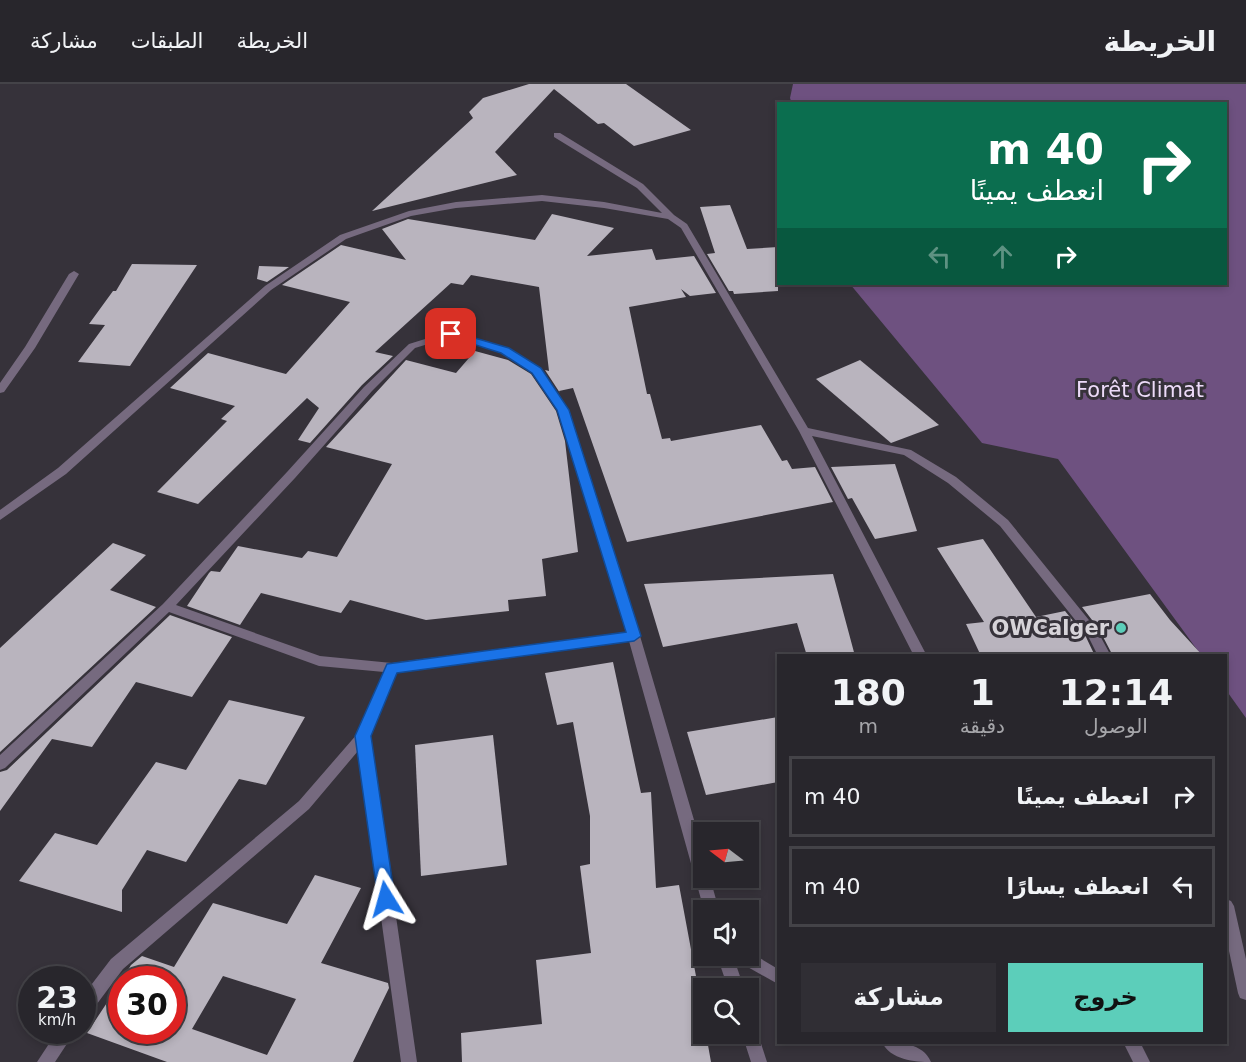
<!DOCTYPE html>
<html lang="ar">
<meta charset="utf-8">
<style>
:root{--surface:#28262c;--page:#302e34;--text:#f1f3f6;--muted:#a5a5a9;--line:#444348;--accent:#5cceba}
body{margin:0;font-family:"DejaVu Sans",Vazirmatn,sans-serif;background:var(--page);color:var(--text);direction:rtl;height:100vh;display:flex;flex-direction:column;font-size:22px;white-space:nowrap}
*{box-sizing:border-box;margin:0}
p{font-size:20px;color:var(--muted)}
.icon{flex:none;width:33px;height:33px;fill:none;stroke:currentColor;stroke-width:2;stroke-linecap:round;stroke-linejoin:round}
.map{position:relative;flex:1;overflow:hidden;direction:ltr}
.panel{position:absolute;left:777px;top:570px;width:450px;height:390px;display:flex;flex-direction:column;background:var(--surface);border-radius:0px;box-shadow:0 3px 9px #0003,0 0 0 2px var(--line);direction:rtl}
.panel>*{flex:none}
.banner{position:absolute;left:777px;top:18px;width:450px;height:183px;border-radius:0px;box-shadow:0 3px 9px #0003,0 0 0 2px var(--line);direction:rtl;background:#0b6e4f;color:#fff;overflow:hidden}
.needle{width:39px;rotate:286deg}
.tools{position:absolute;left:693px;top:738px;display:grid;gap:12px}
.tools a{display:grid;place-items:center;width:66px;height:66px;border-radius:0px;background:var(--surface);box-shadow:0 3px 9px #0003,0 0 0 2px var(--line);font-size:30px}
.speed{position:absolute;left:18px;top:882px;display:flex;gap:12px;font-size:30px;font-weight:700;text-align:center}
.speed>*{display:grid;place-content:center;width:78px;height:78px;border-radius:50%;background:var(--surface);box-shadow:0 3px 9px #0003,0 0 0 2px var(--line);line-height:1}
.speed small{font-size:15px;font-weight:400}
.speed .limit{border:9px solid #d22;background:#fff;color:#111}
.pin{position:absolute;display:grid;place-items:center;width:51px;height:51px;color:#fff;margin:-26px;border-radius:12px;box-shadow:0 3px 9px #0006}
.me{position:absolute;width:66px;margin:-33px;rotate:352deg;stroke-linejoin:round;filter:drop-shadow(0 0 4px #0008)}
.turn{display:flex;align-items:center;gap:21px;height:126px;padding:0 24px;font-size:27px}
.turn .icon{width:78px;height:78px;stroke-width:2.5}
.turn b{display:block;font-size:42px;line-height:51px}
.lanes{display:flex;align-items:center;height:57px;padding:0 24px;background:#0003;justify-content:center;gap:30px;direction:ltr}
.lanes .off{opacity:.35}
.eta{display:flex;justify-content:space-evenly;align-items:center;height:102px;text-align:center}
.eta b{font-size:36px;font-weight:700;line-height:42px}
.action{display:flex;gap:12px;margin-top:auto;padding:12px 24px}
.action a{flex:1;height:69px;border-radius:0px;background:var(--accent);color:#111;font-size:24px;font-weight:700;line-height:69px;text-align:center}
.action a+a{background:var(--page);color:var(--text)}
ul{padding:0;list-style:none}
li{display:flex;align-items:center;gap:18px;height:81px;margin:0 12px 9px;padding:0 12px;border:3px solid var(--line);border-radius:0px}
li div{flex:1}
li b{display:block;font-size:22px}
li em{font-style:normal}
header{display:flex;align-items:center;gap:36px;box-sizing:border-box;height:84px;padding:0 30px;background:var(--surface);border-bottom:2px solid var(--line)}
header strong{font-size:28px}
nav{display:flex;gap:33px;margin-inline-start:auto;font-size:21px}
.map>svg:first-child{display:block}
.forest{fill:#6e5180}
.building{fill:#b9b4be;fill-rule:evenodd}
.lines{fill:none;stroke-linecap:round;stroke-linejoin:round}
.minor{fill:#766a7f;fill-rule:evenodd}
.route{fill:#1a73e8;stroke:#114b97;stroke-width:1.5}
.poi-dot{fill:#5cceba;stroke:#36323a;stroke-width:2}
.labels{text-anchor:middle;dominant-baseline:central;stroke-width:6;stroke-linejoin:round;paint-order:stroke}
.park-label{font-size:21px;fill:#eddbf9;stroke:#36323a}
.poi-label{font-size:21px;font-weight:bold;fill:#d7d4d9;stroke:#36323a;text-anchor:end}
</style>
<header>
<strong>الخريطة</strong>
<nav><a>الخريطة</a><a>الطبقات</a><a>مشاركة</a></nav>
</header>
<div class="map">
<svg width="1246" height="978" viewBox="0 0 1246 978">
<rect width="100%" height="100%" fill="#36323a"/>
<polygon class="forest" points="793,0 1246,0 1246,634 1226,606 1226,572 1201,571 1058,375 982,359 850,200 1226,200 1226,20 792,20 790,14"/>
<g class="building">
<polygon points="529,0 626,0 691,46 634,62 604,39 598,40 554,5 495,68 517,91 372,127 473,34 469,28 483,14"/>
<polygon points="730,121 747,165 778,163 778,207 734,210 733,207 729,207 707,170 715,169 700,123"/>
<polygon points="552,130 614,144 587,172 652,165 656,176 694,172 716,209 690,212 681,205 686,213 629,223 647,310 650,310 662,355 670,354 671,357 761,341 782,377 787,376 792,385 815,383 833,418 627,458 573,304 559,307 560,309 545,286 549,287 539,203 471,191 463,201 451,199 375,268 393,272 362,301 310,359 298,356 319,324 307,314 198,420 157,408 227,337 221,335 235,322 170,304 208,269 286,290 350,218 282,201 341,161 406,176 382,145 408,135 535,156"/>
<polygon points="132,180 197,181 130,282 78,278 105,241 89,240 113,207 116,207"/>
<polygon points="259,182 289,183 267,198 257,195"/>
<polygon points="475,267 508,276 531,290 556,327 565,357 578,468 542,475 546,512 508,516 509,527 426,536 350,516 341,529 261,509 240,541 187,522 209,489 211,487 220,488 238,462 302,474 308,467 337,473 392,380 326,363 406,276 456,289"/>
<polygon points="860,276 939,341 891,359 816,295"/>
<polygon points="895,380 917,447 875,455 852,414 848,415 831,383"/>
<polygon points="983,455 1036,533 1065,527 1086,553 1095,572 981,572 966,540 984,538 937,464"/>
<polygon points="113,459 146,471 110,506 156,523 0,668 0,564"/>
<polygon points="833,490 855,572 807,572 797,539 663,563 644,500"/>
<polygon points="1150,510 1170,536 1203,572 1113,572 1099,545 1082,523"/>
<polygon points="170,531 232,553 192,613 136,598 92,663 52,655 0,727 0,688 7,686"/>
<polygon points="613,578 641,709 651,708 656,804 679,801 704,935 704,950 706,950 711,978 462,978 461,949 542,940 536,876 591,869 580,782 590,780 590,732 573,638 557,641 545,589"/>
<polygon points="229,616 305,633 266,701 239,695 186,778 147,766 122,806 122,828 19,797 55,749 97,761 156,678 186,686"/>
<polygon points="778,633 778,698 706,711 687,648"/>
<polygon points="493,651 507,781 421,792 415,661"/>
<path d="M 315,791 L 361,804 L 321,879 L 388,899 L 389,904 L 353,978 L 167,978 L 87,949 L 122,896 L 122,946 L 172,946 L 172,896 L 122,896 L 131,881 L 142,872 L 174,883 L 213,819 L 287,840 ZM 223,892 L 296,915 L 267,971 L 192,945 Z"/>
</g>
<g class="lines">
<g class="minor">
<polygon points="554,49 560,49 643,100 674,131 687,140 808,344 911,366 956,393 1008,436 1097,546 1111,572 1098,572 1088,552 1000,442 948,399 904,371 812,352 927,572 914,572 799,347 681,144 668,135 604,124 542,117 456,124 411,132 346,155 271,206 66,390 0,436 0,426 58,384 265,202 340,151 409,127 456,118 542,111 604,118 662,129 637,104 554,53"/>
<polygon points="74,187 79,190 35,264 4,308 0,309 0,299 25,263 69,190"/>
<path d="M 451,247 L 509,265 L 541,284 L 568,326 L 640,552 L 704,770 L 704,794 L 710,794 L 719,826 L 704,826 L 629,557 L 397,588 L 370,652 L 417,978 L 401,978 L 358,667 L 309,725 L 123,885 L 88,932 L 82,934 L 82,913 L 111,875 L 299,717 L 358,649 L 384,588 L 319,582 L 169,528 L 5,684 L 0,686 L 0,671 L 163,520 L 287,388 L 364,303 L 409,260 ZM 451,253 L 501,269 L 533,288 L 558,326 L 627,548 L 392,579 L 320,572 L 176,521 L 295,394 L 372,307 L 415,264 Z"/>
<polygon points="1226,815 1231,817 1234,822 1246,875 1246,916 1240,914 1238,909 1226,853"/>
<polygon points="748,867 778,885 778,900 737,877 735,872 748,872"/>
<polygon points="717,872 733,872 744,904 728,904"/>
<polygon points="748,936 754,938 767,978 751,978 742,950 748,950"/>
<polygon points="58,946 76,946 55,978 37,978"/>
<path d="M 882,958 C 899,958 923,959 931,978 C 915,978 890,976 882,958 Z"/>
<polygon points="1123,958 1140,958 1150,978 1133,978"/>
</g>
</g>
<polygon class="route" points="451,247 509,264 541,284 569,326 641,552 634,557 397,589 371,652 395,815 392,820 386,822 380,820 378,815 355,652 387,580 626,548 557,326 532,289 501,269 447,252 447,248"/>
<circle class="poi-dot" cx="1121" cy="544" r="6"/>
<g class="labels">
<g class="park-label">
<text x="1140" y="306">Forêt Climat</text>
</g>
<g class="poi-label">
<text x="1109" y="544">OWCalger</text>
</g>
</g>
</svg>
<div class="tools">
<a><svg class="needle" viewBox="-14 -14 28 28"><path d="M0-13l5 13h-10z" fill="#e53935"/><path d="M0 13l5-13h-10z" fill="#a5a5a9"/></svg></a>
<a><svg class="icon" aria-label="sound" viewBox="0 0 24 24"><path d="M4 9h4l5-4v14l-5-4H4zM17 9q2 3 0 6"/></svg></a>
<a><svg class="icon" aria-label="search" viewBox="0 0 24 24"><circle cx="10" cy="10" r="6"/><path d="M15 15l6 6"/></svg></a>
</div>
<div class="speed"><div>23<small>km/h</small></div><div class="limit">30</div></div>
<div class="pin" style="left:451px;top:250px;background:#d93025"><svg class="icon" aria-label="arrive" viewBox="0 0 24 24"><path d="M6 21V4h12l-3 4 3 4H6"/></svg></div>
<svg class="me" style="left:386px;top:815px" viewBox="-20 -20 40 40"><path d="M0-17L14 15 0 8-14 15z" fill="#1a73e8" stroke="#fff" stroke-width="4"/></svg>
<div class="banner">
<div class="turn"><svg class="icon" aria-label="right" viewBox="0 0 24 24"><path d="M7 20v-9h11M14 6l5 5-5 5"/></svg><div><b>40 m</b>انعطف يمينًا</div></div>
<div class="lanes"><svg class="icon off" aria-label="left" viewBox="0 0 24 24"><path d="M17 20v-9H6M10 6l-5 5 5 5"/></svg><svg class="icon off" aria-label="ahead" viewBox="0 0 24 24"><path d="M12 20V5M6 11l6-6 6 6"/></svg><svg class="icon" aria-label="right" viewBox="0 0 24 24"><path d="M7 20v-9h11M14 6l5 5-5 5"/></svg></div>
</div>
<section class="panel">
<div class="eta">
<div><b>12:14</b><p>الوصول</p></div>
<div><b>1</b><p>دقيقة</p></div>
<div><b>180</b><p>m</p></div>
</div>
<ul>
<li><svg class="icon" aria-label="right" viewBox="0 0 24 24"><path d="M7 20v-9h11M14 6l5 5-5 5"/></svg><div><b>انعطف يمينًا</b></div><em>40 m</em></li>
<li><svg class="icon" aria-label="left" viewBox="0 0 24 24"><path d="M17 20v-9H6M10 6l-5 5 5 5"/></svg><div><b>انعطف يسارًا</b></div><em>40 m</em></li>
</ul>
<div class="action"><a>خروج</a><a>مشاركة</a></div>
</section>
</div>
